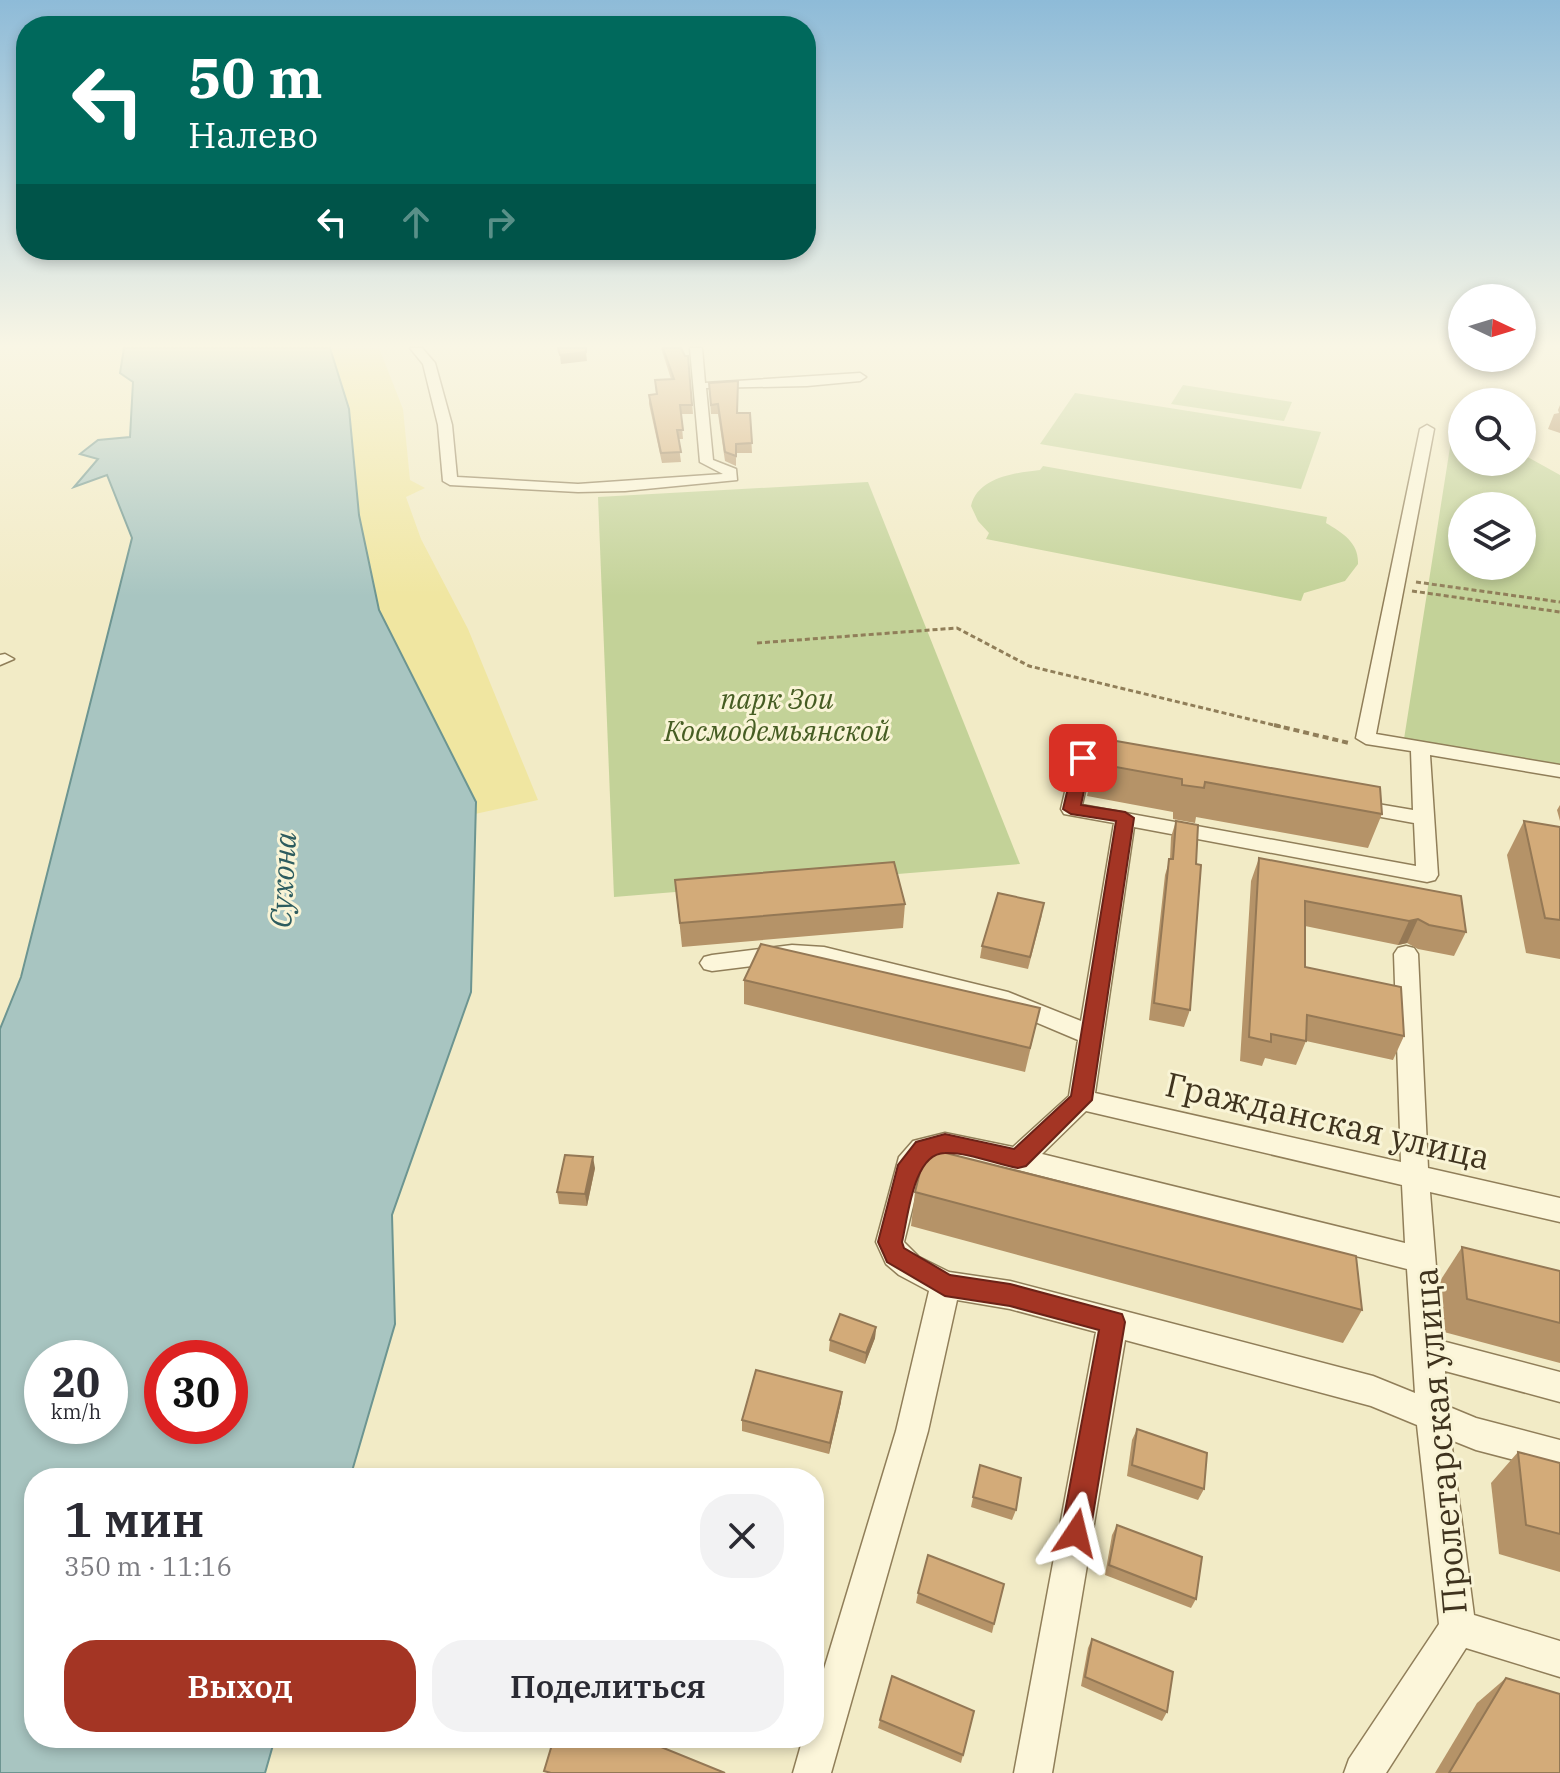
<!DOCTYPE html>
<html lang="ru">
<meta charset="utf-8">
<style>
:root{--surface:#fff;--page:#f2f2f3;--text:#2b2b33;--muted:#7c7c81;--accent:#a43524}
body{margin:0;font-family:"IBM Plex Serif",serif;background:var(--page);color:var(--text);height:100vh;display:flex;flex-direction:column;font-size:30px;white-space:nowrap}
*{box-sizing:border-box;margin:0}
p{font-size:26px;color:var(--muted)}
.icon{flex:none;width:44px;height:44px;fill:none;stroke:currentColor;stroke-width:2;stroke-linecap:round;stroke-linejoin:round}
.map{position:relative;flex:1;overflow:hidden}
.drawer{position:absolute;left:24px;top:1468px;width:800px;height:280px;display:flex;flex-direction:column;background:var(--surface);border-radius:32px;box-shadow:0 4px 12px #0003}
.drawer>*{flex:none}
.top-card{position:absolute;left:16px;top:16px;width:800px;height:244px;border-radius:32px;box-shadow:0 4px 12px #0003;background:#00695c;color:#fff;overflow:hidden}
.needle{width:52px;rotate:94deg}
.fabs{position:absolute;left:1448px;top:284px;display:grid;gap:16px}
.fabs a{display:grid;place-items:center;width:88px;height:88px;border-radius:50%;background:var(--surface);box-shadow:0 4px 12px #0003;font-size:40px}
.speed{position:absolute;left:24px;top:1340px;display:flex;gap:16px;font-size:40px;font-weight:700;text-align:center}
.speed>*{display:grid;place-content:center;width:104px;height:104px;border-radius:50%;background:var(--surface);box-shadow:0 4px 12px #0003;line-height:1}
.speed small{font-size:20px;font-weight:400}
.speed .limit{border:12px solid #d22;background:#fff;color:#111}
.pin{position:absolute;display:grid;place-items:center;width:68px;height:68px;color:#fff;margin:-34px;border-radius:16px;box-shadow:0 4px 12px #0006}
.me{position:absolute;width:88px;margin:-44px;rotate:10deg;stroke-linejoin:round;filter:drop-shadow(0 0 6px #0008)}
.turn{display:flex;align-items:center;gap:28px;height:168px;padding:0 40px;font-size:36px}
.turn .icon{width:104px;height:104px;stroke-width:2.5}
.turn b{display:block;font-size:56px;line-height:68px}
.lanes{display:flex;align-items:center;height:76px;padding:0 40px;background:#0003;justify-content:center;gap:40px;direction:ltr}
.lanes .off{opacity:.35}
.round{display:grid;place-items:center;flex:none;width:84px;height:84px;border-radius:32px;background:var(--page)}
.summary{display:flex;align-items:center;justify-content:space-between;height:136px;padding:0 40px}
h1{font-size:48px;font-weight:600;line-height:60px}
.primary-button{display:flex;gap:16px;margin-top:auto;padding:16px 40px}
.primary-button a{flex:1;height:92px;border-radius:32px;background:var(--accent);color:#fff;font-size:32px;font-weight:600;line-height:92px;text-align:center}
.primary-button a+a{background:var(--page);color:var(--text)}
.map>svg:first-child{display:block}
.green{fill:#c3d298;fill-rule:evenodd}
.sand{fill:#f0e6a1}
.water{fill:#a8c5c1;stroke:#6d9591;stroke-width:2;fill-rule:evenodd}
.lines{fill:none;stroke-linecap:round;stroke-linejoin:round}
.minor-casing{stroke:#907e59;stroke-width:3}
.path-far1{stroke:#907e59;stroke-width:3;stroke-dasharray:5 3;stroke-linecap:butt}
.path{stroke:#907e59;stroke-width:4;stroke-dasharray:6 4;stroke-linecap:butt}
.minor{fill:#fcf6da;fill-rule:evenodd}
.wall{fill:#b59368}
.shaded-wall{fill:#947855}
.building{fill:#d3ab79;stroke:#947855;stroke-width:2}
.route{fill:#a43524;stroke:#6b2217;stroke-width:2}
.labels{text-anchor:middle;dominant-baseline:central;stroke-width:6;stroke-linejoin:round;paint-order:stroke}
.park-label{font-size:28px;font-style:italic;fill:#465d23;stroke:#f9f4d6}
.water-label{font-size:30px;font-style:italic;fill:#2d5c5f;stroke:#f9f4d6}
.near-street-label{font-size:34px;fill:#3f331e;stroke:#f9f4d6}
</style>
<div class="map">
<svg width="1560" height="1773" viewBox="0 0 1560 1773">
<rect width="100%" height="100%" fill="#f2ebc6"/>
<g class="green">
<polygon points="1183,385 1292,402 1284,421 1171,404"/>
<polygon points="1075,393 1321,432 1301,489 1040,444"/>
<path d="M 1454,422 L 1462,426 L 1462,462 L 1522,462 L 1522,454 L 1560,475 L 1560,765 L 1404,739 ZM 1462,506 L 1522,506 L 1522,566 L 1462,566 Z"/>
<path d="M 1043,466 L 1327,517 L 1326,523 C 1343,533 1359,543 1358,564 L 1345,581 L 1304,593 L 1301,601 L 986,539 L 989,533 L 978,521 L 971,506 C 978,477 1015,473 1040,470 Z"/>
<polygon points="868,482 1020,864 614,897 598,497"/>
</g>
<polygon class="sand" points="330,348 379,348 403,409 410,480 425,488 406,497 421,539 468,629 538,800 475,814 476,802 379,610 359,515 349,409"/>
<path class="water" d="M 124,348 L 330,348 L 349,409 L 359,515 L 379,610 L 476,802 L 471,992 L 392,1215 L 395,1324 L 350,1478 L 34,1478 L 34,1738 L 275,1738 L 265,1773 L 0,1773 L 0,1029 L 21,977 L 132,538 L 107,475 L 74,487 L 98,459 L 80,454 L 98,440 L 130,437 L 133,382 L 120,373 ZM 42,1358 L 110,1358 L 110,1426 L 42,1426 ZM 162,1358 L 230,1358 L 230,1426 L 162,1426 Z"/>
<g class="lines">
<g class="minor-casing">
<g id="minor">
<polygon points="410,348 422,348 435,363 452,425 457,477 578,484 723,474 700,462 690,348 702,348 705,383 860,373 866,377 860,381 807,386 706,388 713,460 736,469 737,480 625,491 578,492 450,485 443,481 438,425 423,364"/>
<path d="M 1427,425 L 1434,429 L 1376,734 L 1560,765 L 1560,777 L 1430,755 L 1438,875 L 1435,880 L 1427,882 L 1134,827 L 1095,1093 L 1401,1162 L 1394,954 L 1398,948 L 1406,946 L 1414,948 L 1418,954 L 1428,1168 L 1560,1198 L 1560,1222 L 1430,1192 L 1442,1341 L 1560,1372 L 1560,1402 L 1445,1371 L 1447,1406 L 1476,1418 L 1560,1440 L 1560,1472 L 1476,1450 L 1451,1440 L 1474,1615 L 1560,1641 L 1560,1677 L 1466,1648 L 1386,1773 L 1344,1773 L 1349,1759 L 1439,1624 L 1417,1425 L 1371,1406 L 1125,1340 L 1052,1773 L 1014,1773 L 1096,1332 L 1010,1309 L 957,1300 L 928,1431 L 831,1773 L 793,1773 L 803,1738 L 814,1738 L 814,1702 L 896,1431 L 929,1291 L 899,1275 L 886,1264 L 876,1242 L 899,1157 L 913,1141 L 945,1133 L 1013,1147 L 1069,1096 L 1078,1040 L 1002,1008 L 824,963 L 792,961 L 712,971 L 704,969 L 700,963 L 704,957 L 712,955 L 792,945 L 824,947 L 1008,992 L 1081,1021 L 1114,823 L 1064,814 L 1061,809 L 1073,758 L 1083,752 L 1131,761 L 1134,765 L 1124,771 L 1091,765 L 1082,805 L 1416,866 L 1414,823 L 1354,812 L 1344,806 L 1354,800 L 1413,810 L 1411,751 L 1366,744 L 1356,738 L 1420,429 ZM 1086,1111 L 1402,1185 L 1405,1243 L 1042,1154 ZM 945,1155 L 1018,1170 L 1407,1269 L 1415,1393 L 1373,1376 L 1113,1308 L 1010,1281 L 949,1272 L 919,1257 L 904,1242 L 922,1170 L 931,1158 Z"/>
<polygon points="5,654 14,659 0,665 0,655"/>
</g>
</g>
<g class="path-far1">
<polyline points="1416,582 1560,602"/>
<polyline points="1412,591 1560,612"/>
<polyline points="757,643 957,628 1029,666 1282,727"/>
</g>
<polyline class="path" points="1274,725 1349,743"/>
<use href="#minor" class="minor"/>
</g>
<g class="wall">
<polygon points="661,348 681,348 685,356 688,356 693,414 681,414 683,439 678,439 681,462 662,463 649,404 649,395 656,394 655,380 671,379"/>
<polygon points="709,383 738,413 750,413 752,453 736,453 736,466 725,461 718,414 711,414"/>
<polygon points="1560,405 1560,433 1548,429 1554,414 1559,413 1558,410"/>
<polygon points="1099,738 1382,814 1368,848 1196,817 1195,823 1173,819 1173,812 1087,796"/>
<polygon points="1560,805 1560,821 1557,810"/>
<polygon points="1176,821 1190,1010 1184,1027 1149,1020 1165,875 1170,859 1171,837"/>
<polygon points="1524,821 1560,827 1560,959 1526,953 1507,855"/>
<polygon points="1259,858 1466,932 1454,956 1418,949 1407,943 1398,945 1305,926 1305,967 1404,1036 1393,1060 1306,1041 1296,1065 1265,1058 1262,1066 1240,1061 1251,881"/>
<polygon points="675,880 905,904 903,928 682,947"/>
<polygon points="1042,915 1028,969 980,958 982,946"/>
<polygon points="744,980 1040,1008 1025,1072 744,1004"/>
<polygon points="595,1168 587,1206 559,1204 557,1192"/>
<polygon points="915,1192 1362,1310 1343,1343 911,1226"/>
<polygon points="1462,1247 1560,1271 1560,1363 1444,1332 1440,1281"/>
<polygon points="876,1327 875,1338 865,1364 829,1351 830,1340"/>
<polygon points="841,1402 829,1454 742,1431 742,1420"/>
<polygon points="1137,1429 1204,1489 1198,1500 1127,1476 1132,1440"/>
<polygon points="1518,1452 1560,1463 1560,1572 1499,1554 1491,1483"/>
<polygon points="980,1465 1016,1510 1012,1520 971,1507"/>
<polygon points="1117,1525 1196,1599 1191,1608 1105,1575 1112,1535"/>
<polygon points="918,1593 994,1624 992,1633 916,1603"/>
<polygon points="1092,1639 1167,1712 1162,1721 1081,1686 1088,1648"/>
<polygon points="1506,1678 1560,1773 1435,1773 1477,1703"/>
<polygon points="880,1720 963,1755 961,1763 878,1728"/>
</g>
<g class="shaded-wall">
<polygon points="586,352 587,361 561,364 560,355"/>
<polygon points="1418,919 1407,943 1398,945 1409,921"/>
<polygon points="593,1157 595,1168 587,1206 585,1194"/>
<polygon points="876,1327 875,1338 865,1364 866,1353"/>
<polygon points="842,1392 841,1402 829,1454 830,1443"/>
</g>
<g class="building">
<polygon points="558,348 586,348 586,352 560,355"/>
<polygon points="663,348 681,348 685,356 688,356 692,405 680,405 683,430 677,430 681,452 661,453 649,395 657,394 655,380 674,379"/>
<polygon points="738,381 737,413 750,413 752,443 736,444 736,456 725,452 718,404 711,405 709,383"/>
<polygon points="1099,738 1380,787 1382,814 1205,782 1204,788 1182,785 1182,779 1094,763"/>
<polygon points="1176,821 1198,825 1196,864 1201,865 1190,1010 1154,1003 1169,859 1173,859"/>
<polygon points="1524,821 1560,827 1560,920 1545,918"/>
<polygon points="1259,858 1461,896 1466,932 1429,925 1418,919 1409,921 1305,901 1305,967 1401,987 1404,1036 1307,1015 1306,1041 1271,1034 1271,1042 1249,1037"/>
<polygon points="894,862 905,904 680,923 675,880"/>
<polygon points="998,893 1044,903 1030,957 982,946"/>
<polygon points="761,944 1040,1008 1030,1048 744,980"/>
<polygon points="926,1148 1356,1256 1362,1310 915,1192"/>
<polygon points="565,1155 593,1157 585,1194 557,1192"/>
<polygon points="1462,1247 1560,1271 1560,1323 1467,1299"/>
<polygon points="840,1314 876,1327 866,1353 830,1340"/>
<polygon points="756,1370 842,1392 830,1443 742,1420"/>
<polygon points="1137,1429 1207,1453 1204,1489 1132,1465"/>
<polygon points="1518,1452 1560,1463 1560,1534 1526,1525"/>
<polygon points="980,1465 1021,1478 1016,1510 973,1497"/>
<polygon points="1117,1525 1202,1557 1196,1599 1109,1565"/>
<polygon points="928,1555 1004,1584 994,1624 918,1593"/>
<polygon points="1092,1639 1173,1672 1167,1712 1085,1677"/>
<polygon points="892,1676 974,1711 963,1755 880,1720"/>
<polygon points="1506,1678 1560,1694 1560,1773 1449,1773"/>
<polygon points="554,1738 639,1738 725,1773 551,1773 544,1771"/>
</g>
<linearGradient id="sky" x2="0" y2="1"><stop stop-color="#8ebbd8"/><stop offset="0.58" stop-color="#f9f6e5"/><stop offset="1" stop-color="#f9f6e5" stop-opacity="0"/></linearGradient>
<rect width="1560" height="596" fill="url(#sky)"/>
<path class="route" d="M 1083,753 L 1091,758 L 1081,805 L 1125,812 L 1134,818 L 1092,1100 L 1026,1166 L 1018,1168 C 996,1164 968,1152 945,1153 C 913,1153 908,1218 902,1242 L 904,1248 L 950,1275 L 1010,1284 L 1122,1314 L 1125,1322 L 1090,1533 L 1086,1543 L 1076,1547 L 1066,1543 L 1061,1533 L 1099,1330 L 1010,1306 L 945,1296 L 887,1262 L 884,1255 L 878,1242 L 898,1165 L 916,1142 L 945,1134 L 1014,1149 L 1071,1096 L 1116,821 L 1071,814 L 1063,809 L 1075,758 Z"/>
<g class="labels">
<g class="park-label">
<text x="777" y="698">парк Зои<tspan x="777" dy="32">Космодемьянской</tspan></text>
</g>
<g class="water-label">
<text transform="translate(282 880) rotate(-87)">Сухона</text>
</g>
<g class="near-street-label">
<text transform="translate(1328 1120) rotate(13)">Гражданская улица</text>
<text transform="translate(1439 1441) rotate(-95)">Пролетарская улица</text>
</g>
</g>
</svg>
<div class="fabs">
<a><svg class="needle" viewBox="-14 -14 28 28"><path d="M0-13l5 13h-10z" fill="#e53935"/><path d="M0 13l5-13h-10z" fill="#7c7c81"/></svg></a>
<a><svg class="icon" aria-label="search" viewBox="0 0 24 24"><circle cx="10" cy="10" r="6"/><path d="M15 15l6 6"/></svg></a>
<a><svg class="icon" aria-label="layers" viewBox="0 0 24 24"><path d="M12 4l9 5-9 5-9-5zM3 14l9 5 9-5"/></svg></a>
</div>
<div class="speed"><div>20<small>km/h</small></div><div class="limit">30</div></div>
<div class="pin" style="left:1083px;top:758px;background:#d93025"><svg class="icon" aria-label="arrive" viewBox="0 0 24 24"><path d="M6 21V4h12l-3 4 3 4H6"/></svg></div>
<svg class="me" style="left:1076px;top:1533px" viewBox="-20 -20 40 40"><path d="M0-17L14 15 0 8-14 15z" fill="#a43524" stroke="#fff" stroke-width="4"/></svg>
<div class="top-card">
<div class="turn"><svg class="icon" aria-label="left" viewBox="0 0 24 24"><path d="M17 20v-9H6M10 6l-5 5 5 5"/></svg><div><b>50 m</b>Налево</div></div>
<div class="lanes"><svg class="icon" aria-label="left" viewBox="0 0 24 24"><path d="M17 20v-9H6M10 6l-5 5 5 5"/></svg><svg class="icon off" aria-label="ahead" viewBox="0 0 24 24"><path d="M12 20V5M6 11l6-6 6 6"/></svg><svg class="icon off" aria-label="right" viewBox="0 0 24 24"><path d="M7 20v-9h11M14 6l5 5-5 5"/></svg></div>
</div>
<section class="drawer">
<div class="summary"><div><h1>1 мин</h1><p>350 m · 11:16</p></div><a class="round"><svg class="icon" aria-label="close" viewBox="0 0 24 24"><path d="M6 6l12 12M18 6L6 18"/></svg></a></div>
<div class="primary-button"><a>Выход</a><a>Поделиться</a></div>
</section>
</div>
